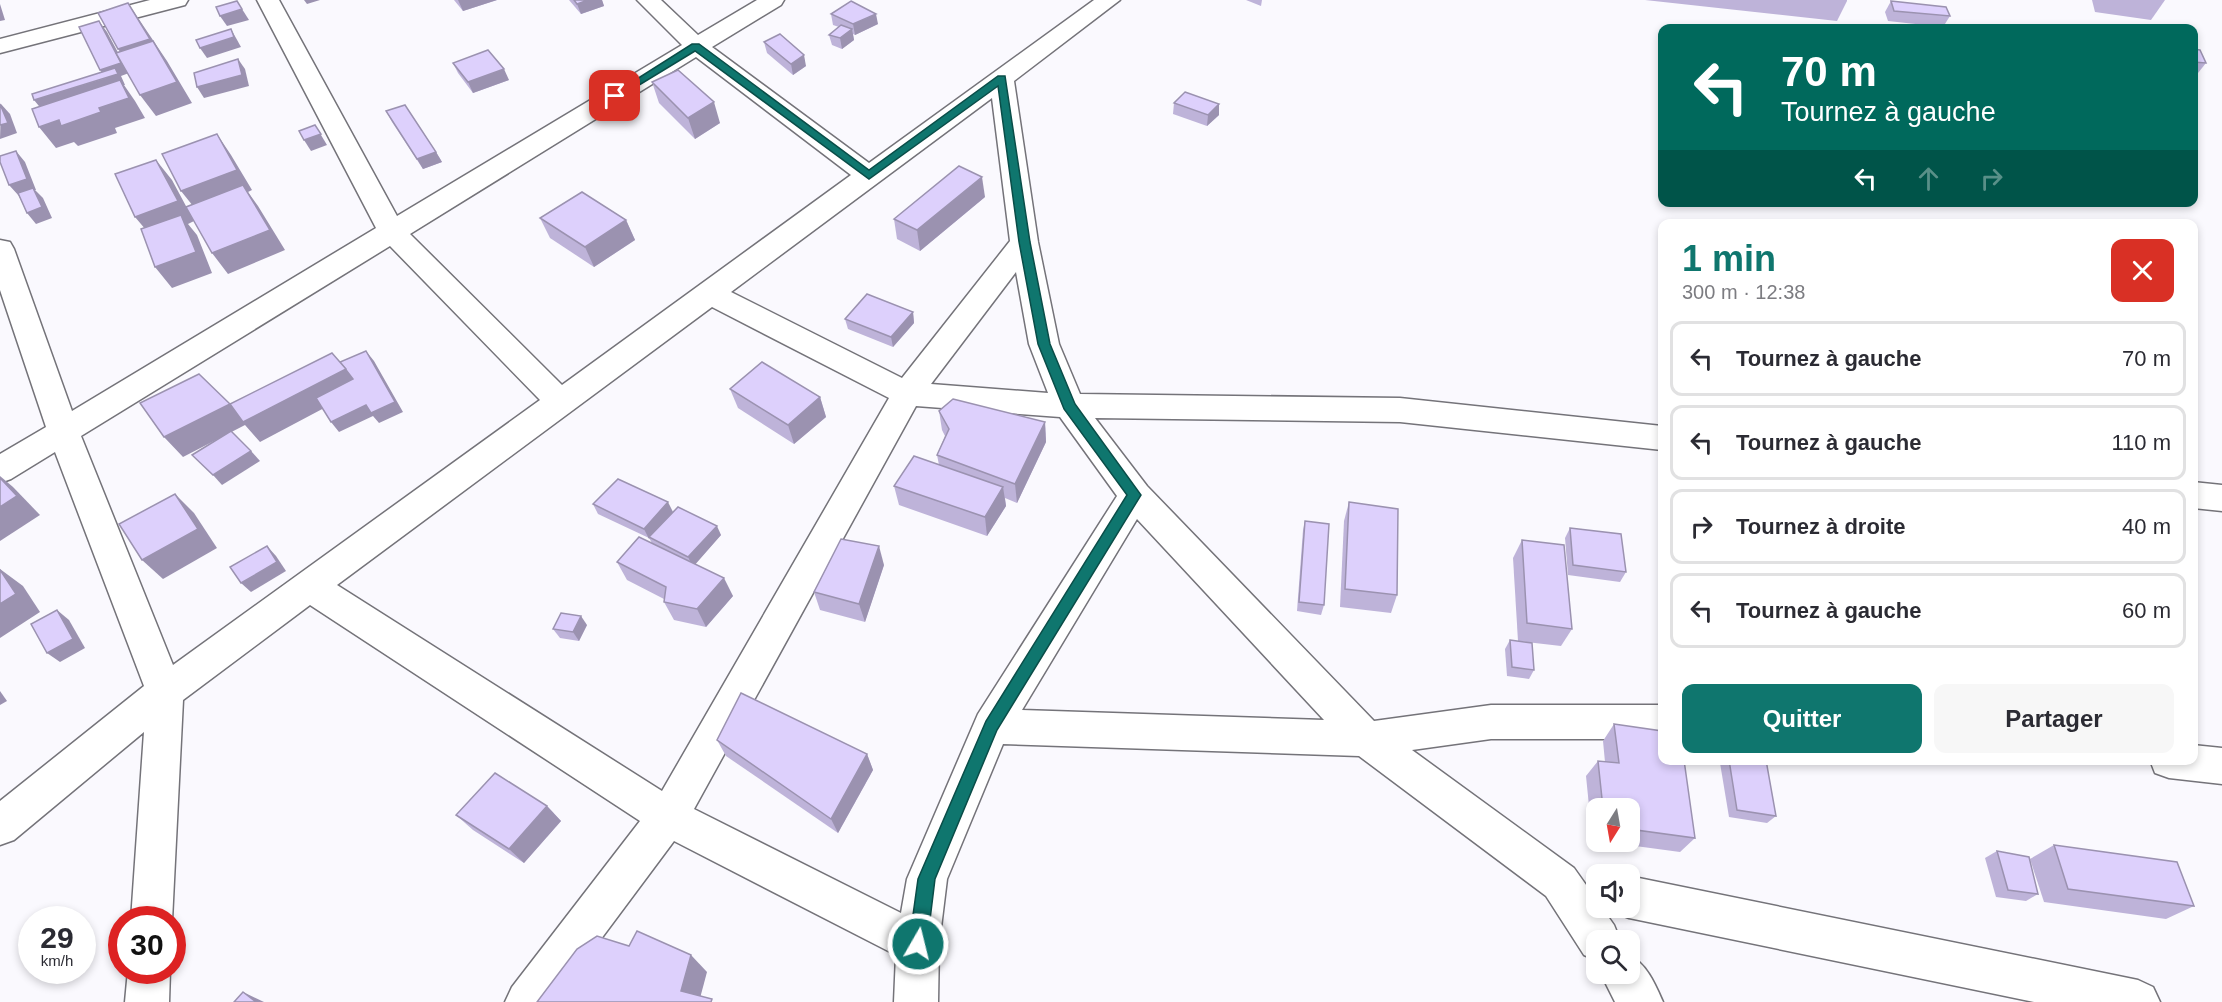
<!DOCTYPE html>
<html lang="fr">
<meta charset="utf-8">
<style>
:root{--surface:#fff;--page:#f7f7f7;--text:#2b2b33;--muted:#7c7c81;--line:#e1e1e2;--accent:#0f766e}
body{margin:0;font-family:Helvetica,sans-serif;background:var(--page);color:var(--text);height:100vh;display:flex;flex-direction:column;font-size:22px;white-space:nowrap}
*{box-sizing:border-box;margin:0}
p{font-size:20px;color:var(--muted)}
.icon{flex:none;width:33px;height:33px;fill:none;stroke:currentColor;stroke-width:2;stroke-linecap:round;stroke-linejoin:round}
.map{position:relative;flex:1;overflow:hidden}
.side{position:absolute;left:1658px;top:219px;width:540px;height:546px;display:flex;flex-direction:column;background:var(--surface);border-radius:12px;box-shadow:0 3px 9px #0003}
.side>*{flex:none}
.banner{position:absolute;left:1658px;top:24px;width:540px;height:183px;border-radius:12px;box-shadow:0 3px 9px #0003;background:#00695c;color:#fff;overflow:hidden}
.needle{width:39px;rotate:191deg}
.buttons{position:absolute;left:1586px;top:798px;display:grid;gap:12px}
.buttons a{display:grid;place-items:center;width:54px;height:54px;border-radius:12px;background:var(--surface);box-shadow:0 3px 9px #0003;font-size:30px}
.speed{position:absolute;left:18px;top:906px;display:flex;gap:12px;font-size:30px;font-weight:700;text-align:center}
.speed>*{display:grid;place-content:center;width:78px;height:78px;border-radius:50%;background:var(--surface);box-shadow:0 3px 9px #0003;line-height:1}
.speed small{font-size:15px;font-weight:400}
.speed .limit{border:9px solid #d22;background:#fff;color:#111}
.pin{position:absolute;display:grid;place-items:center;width:51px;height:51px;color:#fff;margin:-26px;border-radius:12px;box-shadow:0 3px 9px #0006}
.me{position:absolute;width:66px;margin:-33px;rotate:8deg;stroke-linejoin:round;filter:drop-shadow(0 0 4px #0008)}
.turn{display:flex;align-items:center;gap:21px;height:126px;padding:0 24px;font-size:27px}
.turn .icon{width:78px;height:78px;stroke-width:2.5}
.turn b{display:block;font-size:42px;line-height:51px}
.lanes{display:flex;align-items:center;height:57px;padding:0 24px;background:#0003;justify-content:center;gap:30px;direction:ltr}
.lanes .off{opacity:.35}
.round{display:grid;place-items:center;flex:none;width:63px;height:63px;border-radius:12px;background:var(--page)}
.summary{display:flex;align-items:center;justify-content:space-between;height:102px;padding:0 24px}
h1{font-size:36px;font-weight:700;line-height:45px;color:var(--accent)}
.action{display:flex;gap:12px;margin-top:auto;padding:12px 24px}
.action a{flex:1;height:69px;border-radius:12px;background:var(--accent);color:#fff;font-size:24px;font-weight:700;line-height:69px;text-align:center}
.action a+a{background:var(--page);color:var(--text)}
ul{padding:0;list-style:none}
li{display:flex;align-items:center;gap:18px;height:75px;margin:0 12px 9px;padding:0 12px;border:3px solid var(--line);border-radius:12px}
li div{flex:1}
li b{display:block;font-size:22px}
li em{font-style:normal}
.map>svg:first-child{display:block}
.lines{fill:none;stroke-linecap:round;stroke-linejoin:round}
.minor-casing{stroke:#747379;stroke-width:3}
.minor{fill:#fff;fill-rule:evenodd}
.wall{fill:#beb3d9}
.shaded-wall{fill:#9b92b0}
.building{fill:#ddd0fc;stroke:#9b92b0;stroke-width:1.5}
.route{fill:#0f766e;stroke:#0a4d48;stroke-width:1.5}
</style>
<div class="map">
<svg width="2222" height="1002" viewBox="0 0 2222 1002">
<rect width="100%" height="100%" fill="#faf9fe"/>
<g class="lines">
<g class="minor-casing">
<g id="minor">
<polygon points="150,0 188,0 185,5 0,53 0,39"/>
<path d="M 257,0 L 279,0 L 397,216 L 682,45 L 637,0 L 661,0 L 698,35 L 757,0 L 784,0 L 781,5 L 712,47 L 869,163 L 1094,0 L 1120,0 L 1014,81 L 1038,242 L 1059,344 L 1080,394 L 1400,398 L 1662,426 L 1662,450 L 1400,422 L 1095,418 L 1147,486 L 1374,721 L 1491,705 L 1662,705 L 1662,739 L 1491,739 L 1412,750 L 1574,868 L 1596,899 L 1596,908 L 1602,908 L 1614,925 L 1620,940 L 1596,940 L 1596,960 L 1584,955 L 1546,896 L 1359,756 L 1003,744 L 947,879 L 939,944 L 938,1002 L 894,1002 L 896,955 L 674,841 L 554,1002 L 505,1002 L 512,987 L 640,821 L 310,605 L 183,700 L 172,921 L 131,920 L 144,732 L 14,840 L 0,845 L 0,801 L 144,686 L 55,452 L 11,479 L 0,483 L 0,454 L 46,427 L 0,290 L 0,240 L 10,242 L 14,249 L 72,411 L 376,228 ZM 696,57 L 851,175 L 562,385 L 410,234 ZM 992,98 L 1010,241 L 902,378 L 731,292 ZM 390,246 L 540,400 L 173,665 L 81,436 ZM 1016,272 L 1029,344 L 1048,393 L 931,384 ZM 712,307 L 889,398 L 662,791 L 337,585 ZM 916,406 L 1060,417 L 1117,496 L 978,714 L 907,879 L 901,913 L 694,809 ZM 1137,519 L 1324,720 L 1022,710 Z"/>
<polygon points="2193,482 2222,485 2222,511 2193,508"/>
<polygon points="2193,745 2222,748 2222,784 2169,778 2155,773 2150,760 2193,760"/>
<polygon points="1629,876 2138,980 2153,987 2160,1002 2034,1002 1629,918 1614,912 1613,908 1629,908"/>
<path d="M 1629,956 C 1646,962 1656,986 1663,1002 L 1615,1002 L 1601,974 L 1629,974 Z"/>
<polygon points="128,970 170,970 169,1002 125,1002"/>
</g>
</g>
<use href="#minor" class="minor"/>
</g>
<g class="wall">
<polygon points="454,0 497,0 463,11"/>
<polygon points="569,0 602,0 604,6 581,14"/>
<polygon points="1246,0 1262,0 1261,6"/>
<polygon points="1645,0 1847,0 1847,1 1837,21"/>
<polygon points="2092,0 2165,0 2151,20 2095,12"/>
<polygon points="1891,1 1950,16 1943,27 1888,21 1885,12"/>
<polygon points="831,14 878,24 855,35 853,34 854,40 842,49 832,45 829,35 839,27 833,25"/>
<polygon points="764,42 806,66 793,75 767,53"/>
<polygon points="2193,49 2206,63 2198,73 2193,73"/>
<polygon points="453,63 509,80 473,93 458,73"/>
<polygon points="652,82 720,123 695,139 659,103"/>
<polygon points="1174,103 1219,104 1219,115 1207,126 1173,114"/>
<polygon points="386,111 436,152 442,162 423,169 392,122"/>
<polygon points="985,197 920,251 897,239 894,219"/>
<polygon points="540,218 626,220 635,240 594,267 550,238"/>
<polygon points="913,312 914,323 893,347 848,329 845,319"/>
<polygon points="730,389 820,397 826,417 794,444 738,408"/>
<polygon points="939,411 1045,422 1046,442 1017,503 1005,498 1006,506 987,536 899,505 894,486 939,465 937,455 945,436 942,430"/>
<polygon points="1349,502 1397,595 1391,613 1340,607 1344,521"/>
<polygon points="593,504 673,512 721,535 695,564 733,596 706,627 674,620 664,602 664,599 627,580 617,562 652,543 649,538 598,514"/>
<polygon points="1305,521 1324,605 1321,615 1297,611 1303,530"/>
<polygon points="1570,528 1626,572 1620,582 1568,575 1565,538"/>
<polygon points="1522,540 1572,629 1561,646 1518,641 1513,558"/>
<polygon points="884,565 865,622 820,610 814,592"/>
<polygon points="587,625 579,641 560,638 553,629"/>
<polygon points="1510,640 1534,670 1529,679 1507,676 1505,649"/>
<polygon points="1614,724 1695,838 1680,852 1613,843 1613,842 1629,842 1629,808 1596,808 1596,826 1591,826 1586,776 1598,761 1605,762 1603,741"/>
<polygon points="717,740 867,754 873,770 838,833 726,756"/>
<polygon points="1722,760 1766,760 1776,816 1767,823 1729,817 1720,763"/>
<polygon points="547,806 561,821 524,863 473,830 456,815"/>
<polygon points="2054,845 2194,906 2166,919 2044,902 2030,859"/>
<polygon points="1997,851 2038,894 2026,901 1996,897 1985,858"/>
</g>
<g class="shaded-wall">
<polygon points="304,0 320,0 307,4"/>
<polygon points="458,0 497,0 463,11"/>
<polygon points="588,0 602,0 604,6 581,14 577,4"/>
<polygon points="128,3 167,61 192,103 156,116 140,95 133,69 118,49"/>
<polygon points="0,4 5,20 0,21"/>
<polygon points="242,9 249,20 227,26 220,16"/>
<polygon points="876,14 878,24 855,35 853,24"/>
<polygon points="99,21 107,32 129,73 121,76 125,85 124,85 135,101 145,118 115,128 117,133 78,146 74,142 56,148 39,127 59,120 101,112 43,111 34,100 106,78 100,70"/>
<polygon points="231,29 241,47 207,58 200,48"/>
<polygon points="852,29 854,40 842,49 840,38"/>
<polygon points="804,55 806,66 793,75 791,64"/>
<polygon points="238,59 245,69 249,86 204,98 197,87"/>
<polygon points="504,69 509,80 473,93 468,82"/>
<polygon points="714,102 720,123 695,139 688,118"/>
<polygon points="1,104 10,114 17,133 0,139"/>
<polygon points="1219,104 1219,115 1207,126 1208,115"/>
<polygon points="315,125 327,145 311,151 304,140"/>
<polygon points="217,134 231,155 252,190 248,192 258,206 285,250 228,274 212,253 197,211 181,191"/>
<polygon points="16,151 25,162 36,190 35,190 43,198 52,218 36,224 27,213 19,196 9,185"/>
<polygon points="436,152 442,162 423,169 417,159"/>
<polygon points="156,160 172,180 194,221 188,224 197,235 212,273 172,288 155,267 152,237 135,217"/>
<polygon points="982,177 985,197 920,251 917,230"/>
<polygon points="626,220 635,240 594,267 585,247"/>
<polygon points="913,312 914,323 893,347 891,337"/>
<polygon points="366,351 374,361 403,412 379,423 373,416 339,432 331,422"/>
<polygon points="346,369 360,389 260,442 245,425 183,457 164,437 230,404"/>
<polygon points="820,397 826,417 794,444 788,425"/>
<polygon points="1045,422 1046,442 1017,503 1015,484"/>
<polygon points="251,451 260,461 222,485 213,475"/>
<polygon points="0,476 13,487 40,515 0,541"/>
<polygon points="1003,487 1006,506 987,536 985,517"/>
<polygon points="175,494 194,513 217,548 163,579 142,560"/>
<polygon points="668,502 673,512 649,539 644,529"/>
<polygon points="717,526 721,535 693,567 688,557"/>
<polygon points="267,546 276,556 286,571 251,592 241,583"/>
<polygon points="879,546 884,565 865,622 859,604"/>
<polygon points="0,569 23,586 40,612 0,638"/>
<polygon points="724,578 733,596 706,627 697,609"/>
<polygon points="57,610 69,620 85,648 60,662 47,653"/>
<polygon points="581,616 587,625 579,641 573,632"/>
<polygon points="0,691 7,701 0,705"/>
<polygon points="867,754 873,770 838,833 831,819"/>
<polygon points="547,806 561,821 524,863 509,849"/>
<polygon points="691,955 707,972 699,1002 681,991"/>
<polygon points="243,992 264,1002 256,1002"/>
</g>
<g class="building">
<polygon points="574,0 588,0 577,4"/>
<polygon points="237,1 242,9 220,16 216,7"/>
<polygon points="851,1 876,14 853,24 831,14"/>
<polygon points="1891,1 1946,7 1950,16 1894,11"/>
<polygon points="128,3 150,39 118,49 98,13"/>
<polygon points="99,21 121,63 100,70 79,27"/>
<polygon points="841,25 852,29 840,38 829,35"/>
<polygon points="231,29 234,37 200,48 196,40"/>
<polygon points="780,34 804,55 791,64 764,42"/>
<polygon points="153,41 177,82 140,95 116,53"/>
<polygon points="2193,49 2200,50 2206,63 2193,62"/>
<polygon points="488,50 504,69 468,82 453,63"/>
<polygon points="238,59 242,75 197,87 194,73"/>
<polygon points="115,68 118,74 34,100 32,94"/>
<polygon points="678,70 714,102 688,118 652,82"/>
<polygon points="120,80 129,98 99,108 101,112 61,126 59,120 39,127 32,109"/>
<polygon points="1185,92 1219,104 1208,115 1174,103"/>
<polygon points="0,104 8,123 0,125"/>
<polygon points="405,105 436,152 417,159 386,111"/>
<polygon points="315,125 321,134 304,140 299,131"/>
<polygon points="217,134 237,170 181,191 162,154"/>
<polygon points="16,151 27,179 9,185 0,162 0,156"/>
<polygon points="156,160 178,201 135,217 115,174"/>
<polygon points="959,166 982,177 917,230 894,219"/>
<polygon points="243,185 270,230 212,253 186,207"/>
<polygon points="33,188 42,207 27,213 18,193"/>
<polygon points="582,192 626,220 585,247 540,218"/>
<polygon points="181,215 196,252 155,267 141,229"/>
<polygon points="867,294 913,312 891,337 845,319"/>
<polygon points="366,351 395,402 371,413 366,405 331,422 316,398 353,379 340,362"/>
<polygon points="332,353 346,369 243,422 230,404"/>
<polygon points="762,362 820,397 788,425 730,389"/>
<polygon points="199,374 230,404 164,437 140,403"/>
<polygon points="953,399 1045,422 1015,484 937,455 949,429 939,411"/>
<polygon points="231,431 251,451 213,475 192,455"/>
<polygon points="914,456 1003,487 985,517 894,486"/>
<polygon points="0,478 17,496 0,507"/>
<polygon points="618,479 668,502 644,529 593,504"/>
<polygon points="175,494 198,529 142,560 119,524"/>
<polygon points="1349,502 1398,509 1397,595 1345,589"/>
<polygon points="678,507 717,526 688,557 649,537"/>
<polygon points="1305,521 1329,524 1324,605 1299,602"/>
<polygon points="1570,528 1621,534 1626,572 1573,565"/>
<polygon points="639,537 724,578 697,609 664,602 666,587 617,562"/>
<polygon points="841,539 879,546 859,604 814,592"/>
<polygon points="1522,540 1564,545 1572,629 1527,623"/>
<polygon points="267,546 277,562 241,583 230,567"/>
<polygon points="0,570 16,594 0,604"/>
<polygon points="57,610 73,639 47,653 31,624"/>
<polygon points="561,613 581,616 573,632 553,629"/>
<polygon points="1510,640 1532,643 1534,670 1512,667"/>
<polygon points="741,693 867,754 831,819 717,740"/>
<polygon points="1614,724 1662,731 1662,760 1684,760 1695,838 1629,829 1629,808 1603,808 1598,761 1619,763"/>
<polygon points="1729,760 1766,760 1776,816 1737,810"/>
<polygon points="495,773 547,806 509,849 456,815"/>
<polygon points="2054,845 2177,862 2194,906 2068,889"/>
<polygon points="1997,851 2029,857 2038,894 2008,890"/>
<polygon points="637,931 691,955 681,991 712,999 711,1002 537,1002 577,949 597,936 629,946"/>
<polygon points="243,992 256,1002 234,1002"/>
</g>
<polygon class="route" points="692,44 699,44 869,170 998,76 1005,76 1030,242 1050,344 1075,404 1141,495 997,730 935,879 927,944 924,951 918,953 912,951 909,944 918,879 986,721 1127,495 1064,409 1038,344 1019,242 998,86 869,179 695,51 618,98 610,96"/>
</svg>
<div class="buttons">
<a><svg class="needle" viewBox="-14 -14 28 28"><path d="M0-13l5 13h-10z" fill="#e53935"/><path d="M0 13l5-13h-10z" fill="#7c7c81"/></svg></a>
<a><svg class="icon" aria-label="sound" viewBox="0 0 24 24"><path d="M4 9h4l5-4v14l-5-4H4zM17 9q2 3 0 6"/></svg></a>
<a><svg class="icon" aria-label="search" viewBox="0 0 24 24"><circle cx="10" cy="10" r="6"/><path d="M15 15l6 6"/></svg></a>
</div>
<div class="speed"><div>29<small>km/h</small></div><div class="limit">30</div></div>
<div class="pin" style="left:615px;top:96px;background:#d93025"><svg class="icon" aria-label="arrive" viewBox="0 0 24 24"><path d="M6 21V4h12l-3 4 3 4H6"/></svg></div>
<svg class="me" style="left:918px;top:944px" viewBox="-20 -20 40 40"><circle r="17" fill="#0f766e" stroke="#fff" stroke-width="3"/><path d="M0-11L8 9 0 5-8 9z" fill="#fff"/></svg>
<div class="banner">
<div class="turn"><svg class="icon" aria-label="left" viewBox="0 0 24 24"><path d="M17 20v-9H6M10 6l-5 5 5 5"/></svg><div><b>70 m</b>Tournez à gauche</div></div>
<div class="lanes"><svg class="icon" aria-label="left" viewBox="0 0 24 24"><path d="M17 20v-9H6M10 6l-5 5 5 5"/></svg><svg class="icon off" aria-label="ahead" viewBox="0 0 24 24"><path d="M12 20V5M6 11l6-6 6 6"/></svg><svg class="icon off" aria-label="right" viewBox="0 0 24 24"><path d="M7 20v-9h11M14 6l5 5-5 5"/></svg></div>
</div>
<section class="side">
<div class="summary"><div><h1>1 min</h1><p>300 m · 12:38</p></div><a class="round" style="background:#d93025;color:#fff"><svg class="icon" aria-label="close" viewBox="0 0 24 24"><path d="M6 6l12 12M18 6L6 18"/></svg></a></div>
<ul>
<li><svg class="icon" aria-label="left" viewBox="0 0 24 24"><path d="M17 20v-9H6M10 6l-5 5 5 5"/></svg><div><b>Tournez à gauche</b></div><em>70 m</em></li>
<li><svg class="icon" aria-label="left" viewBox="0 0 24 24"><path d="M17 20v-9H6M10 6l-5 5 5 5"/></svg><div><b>Tournez à gauche</b></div><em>110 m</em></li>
<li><svg class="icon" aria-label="right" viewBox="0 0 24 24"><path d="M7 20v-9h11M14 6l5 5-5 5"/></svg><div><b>Tournez à droite</b></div><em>40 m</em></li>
<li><svg class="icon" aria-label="left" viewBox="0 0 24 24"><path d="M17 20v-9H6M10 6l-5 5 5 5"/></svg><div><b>Tournez à gauche</b></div><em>60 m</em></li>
</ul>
<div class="action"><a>Quitter</a><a>Partager</a></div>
</section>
</div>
